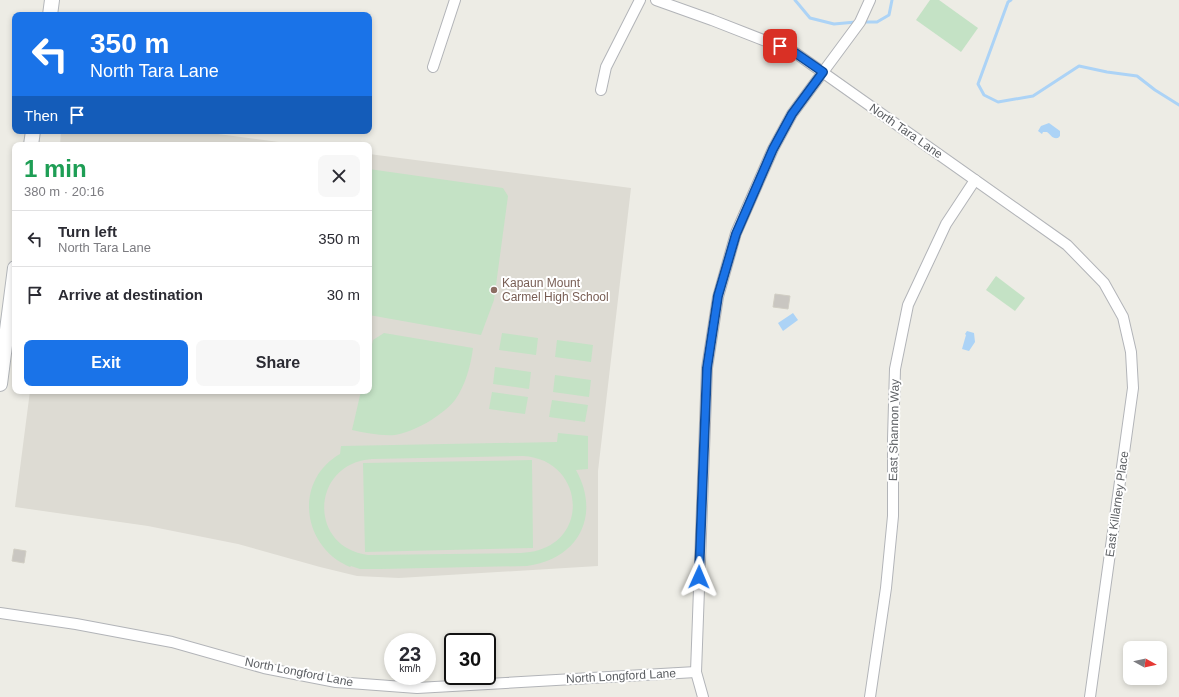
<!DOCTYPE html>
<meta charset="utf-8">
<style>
:root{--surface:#fff;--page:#f7f7f7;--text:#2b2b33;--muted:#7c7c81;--line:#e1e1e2;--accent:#1a73e8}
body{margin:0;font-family:Arial,sans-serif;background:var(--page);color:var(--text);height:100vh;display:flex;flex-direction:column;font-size:15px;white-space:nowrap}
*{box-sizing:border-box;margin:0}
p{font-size:13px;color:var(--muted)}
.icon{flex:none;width:22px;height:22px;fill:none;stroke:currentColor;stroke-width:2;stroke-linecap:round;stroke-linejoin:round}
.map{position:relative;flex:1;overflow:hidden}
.drawer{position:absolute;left:12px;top:142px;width:360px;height:252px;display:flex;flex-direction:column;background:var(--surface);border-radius:8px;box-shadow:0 2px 6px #0003}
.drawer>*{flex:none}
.hud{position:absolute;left:12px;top:12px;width:360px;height:122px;border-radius:8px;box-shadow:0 2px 6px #0003;background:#1a73e8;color:#fff;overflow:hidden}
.needle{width:26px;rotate:98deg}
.tools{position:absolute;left:1123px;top:641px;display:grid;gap:8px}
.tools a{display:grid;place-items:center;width:44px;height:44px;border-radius:8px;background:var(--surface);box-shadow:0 2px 6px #0003;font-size:20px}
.speed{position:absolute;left:384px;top:633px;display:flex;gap:8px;font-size:20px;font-weight:700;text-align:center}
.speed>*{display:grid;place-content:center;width:52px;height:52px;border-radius:50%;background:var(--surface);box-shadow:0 2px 6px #0003;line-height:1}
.speed small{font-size:10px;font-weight:400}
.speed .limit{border:2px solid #111;border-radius:6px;background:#fff;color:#111}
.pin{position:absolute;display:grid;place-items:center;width:34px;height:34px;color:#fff;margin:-17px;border-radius:8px;box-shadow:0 2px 6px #0006}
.me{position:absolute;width:44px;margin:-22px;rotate:1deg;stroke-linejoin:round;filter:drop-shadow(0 0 3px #0008)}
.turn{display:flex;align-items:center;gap:14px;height:84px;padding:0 12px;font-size:18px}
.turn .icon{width:52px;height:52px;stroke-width:2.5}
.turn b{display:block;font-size:28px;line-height:34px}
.then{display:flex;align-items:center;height:38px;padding:0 12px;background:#0003;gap:8px;font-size:15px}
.round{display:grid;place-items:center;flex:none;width:42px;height:42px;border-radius:8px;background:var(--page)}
.summary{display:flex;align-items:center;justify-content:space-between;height:68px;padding:0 12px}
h1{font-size:24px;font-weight:700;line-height:30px;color:#1e9e55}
.action{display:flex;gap:8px;margin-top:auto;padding:8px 12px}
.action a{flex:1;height:46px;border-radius:8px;background:var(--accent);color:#fff;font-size:16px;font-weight:700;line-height:46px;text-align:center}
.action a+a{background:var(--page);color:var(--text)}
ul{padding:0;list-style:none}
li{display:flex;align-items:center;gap:12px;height:56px;padding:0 12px;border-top:1px solid var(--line)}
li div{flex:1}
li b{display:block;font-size:15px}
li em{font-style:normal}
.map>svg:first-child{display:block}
.education{fill:#dddbd3}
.green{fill:#c4e2c5;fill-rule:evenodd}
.water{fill:#acd3f6}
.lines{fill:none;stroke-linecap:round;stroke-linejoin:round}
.stream{stroke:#acd3f6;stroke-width:3}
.building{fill:#c9c6c1;stroke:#d1cec4}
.street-casing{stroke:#b2b4b8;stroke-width:12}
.secondary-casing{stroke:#b3b6ba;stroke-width:16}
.street{stroke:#fff;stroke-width:10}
.secondary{stroke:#fff;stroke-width:14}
.route-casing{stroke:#114b97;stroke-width:10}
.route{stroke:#1a73e8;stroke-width:7}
.education-dot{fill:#8d6e63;stroke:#fff;stroke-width:1.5}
.labels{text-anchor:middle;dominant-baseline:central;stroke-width:4;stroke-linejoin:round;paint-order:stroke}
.street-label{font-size:12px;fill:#5c5f63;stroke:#fff}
.education-label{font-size:12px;fill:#785e54;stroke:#fff;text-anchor:start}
</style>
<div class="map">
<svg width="1179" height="697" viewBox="0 0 1179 697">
<rect width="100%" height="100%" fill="#edece5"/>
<g class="education">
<polygon points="61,131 195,131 302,145 60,145"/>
<polygon points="369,154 631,188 598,471 598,566 399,578 357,576 320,567 238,544 148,526 15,507 30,391 369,391"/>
</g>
<g class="green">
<polygon points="930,0 939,0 978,28 961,52 916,20"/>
<polygon points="369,169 503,188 508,196 494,300 481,335 369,315"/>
<polygon points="996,276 1025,298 1015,311 986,290"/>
<path d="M 384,333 L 473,348 C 471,365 465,386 455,400 C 442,416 414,432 395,435 C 380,436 366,433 352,430 L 361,391 L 369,391 L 369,358 L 373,340 Z"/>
<polygon points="502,333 538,338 536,355 499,350"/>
<polygon points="557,340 593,345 591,362 555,357"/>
<polygon points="495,367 531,372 529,389 493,384"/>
<polygon points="555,375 591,380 589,397 553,392"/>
<polygon points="492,392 528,397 525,414 489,409"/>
<polygon points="552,400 588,405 585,422 549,417"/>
<path d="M 558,433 L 588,436 L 588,469 L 576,470 C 601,515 579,559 527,566 L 380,569 L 360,569 L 351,566 L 350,567 C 302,547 293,481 340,454 L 341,446 L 557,442 ZM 523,456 C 581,459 591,534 539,550 C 533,552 527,552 521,553 L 368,555 C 307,547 311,463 372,459 Z"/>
<polygon points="532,460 533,548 365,552 363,463"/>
</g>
<g class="water">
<path d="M 1049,123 L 1060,131 L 1060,136 L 1058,138 C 1052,139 1051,135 1047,132 L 1043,132 L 1042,134 L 1038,131 L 1041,126 Z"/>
<polygon points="793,313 798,320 783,331 778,323"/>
<polygon points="967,331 974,333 975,342 969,351 962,349 966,335 965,334"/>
</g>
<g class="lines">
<g class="stream">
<polyline points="795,0 810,18 834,24 856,22"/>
<polyline points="1011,0 1008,2 978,84 984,95 998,102 1033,96 1079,66 1107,72 1137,76 1155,90 1179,105"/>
<polyline points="862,22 877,22 889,15 892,0"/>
</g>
</g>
<g class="building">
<polygon points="775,294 790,296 788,309 773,307"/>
<polygon points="14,549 26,551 24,563 12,561"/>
</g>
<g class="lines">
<g class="street-casing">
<g id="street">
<polyline points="656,0 712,20 794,52 1067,245 1104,283 1123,317 1131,352 1133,388 1090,697"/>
<polyline points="433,67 455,0"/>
<polyline points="601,90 606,67 640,0"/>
<polyline points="0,613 76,624 172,642 264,668 336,682 417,688 696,672"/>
<polyline points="703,697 696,672 707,368 718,297 736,233 773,149 792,114 860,22 870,0"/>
<polyline points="870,697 886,588 893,516 893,439 895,369 908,305 946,224 975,180"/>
</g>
</g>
<g class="secondary-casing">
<g id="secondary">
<polyline points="50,15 52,0"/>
<polyline points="31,145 33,131"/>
<polyline points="0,384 15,268"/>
</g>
</g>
<use href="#street" class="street"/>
<use href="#secondary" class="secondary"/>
</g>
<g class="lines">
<g class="route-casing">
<polyline id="route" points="699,577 707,368 718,296 736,234 773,149 792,114 823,72 794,52 780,46"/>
</g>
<use href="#route" class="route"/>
</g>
<circle class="education-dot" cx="494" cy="290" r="4"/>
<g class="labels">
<g class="street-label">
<text transform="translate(906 131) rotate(35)">North Tara Lane</text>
<text transform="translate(894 430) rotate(-89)">East Shannon Way</text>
<text transform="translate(1117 504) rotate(-82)">East Killarney Place</text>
<text transform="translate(299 672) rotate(11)">North Longford Lane</text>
<text transform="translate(621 676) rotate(-3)">North Longford Lane</text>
</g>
<g class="education-label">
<text x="502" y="283">Kapaun Mount<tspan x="502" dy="14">Carmel High School</tspan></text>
</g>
</g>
</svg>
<div class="tools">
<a><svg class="needle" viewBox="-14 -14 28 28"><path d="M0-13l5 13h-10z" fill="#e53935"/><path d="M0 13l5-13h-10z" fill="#7c7c81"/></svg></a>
</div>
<div class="speed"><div>23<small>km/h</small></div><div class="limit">30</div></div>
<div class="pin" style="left:780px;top:46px;background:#d93025"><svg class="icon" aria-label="arrive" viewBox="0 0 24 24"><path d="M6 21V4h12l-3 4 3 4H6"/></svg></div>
<svg class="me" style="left:699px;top:577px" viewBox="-20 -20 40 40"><path d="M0-17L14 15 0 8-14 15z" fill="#1a73e8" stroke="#fff" stroke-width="4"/></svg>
<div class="hud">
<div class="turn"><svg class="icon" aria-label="left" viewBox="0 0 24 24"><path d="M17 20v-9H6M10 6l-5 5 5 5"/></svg><div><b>350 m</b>North Tara Lane</div></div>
<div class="then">Then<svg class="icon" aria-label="arrive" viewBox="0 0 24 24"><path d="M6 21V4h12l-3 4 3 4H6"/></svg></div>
</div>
<section class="drawer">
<div class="summary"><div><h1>1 min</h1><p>380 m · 20:16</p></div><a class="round"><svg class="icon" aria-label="close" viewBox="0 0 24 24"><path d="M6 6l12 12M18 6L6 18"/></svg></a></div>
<ul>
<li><svg class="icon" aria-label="left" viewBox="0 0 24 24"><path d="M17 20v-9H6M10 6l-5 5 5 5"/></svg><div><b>Turn left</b><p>North Tara Lane</p></div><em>350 m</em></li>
<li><svg class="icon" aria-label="arrive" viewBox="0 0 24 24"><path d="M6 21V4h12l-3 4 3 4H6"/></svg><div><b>Arrive at destination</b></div><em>30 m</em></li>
</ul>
<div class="action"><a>Exit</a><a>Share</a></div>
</section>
</div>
